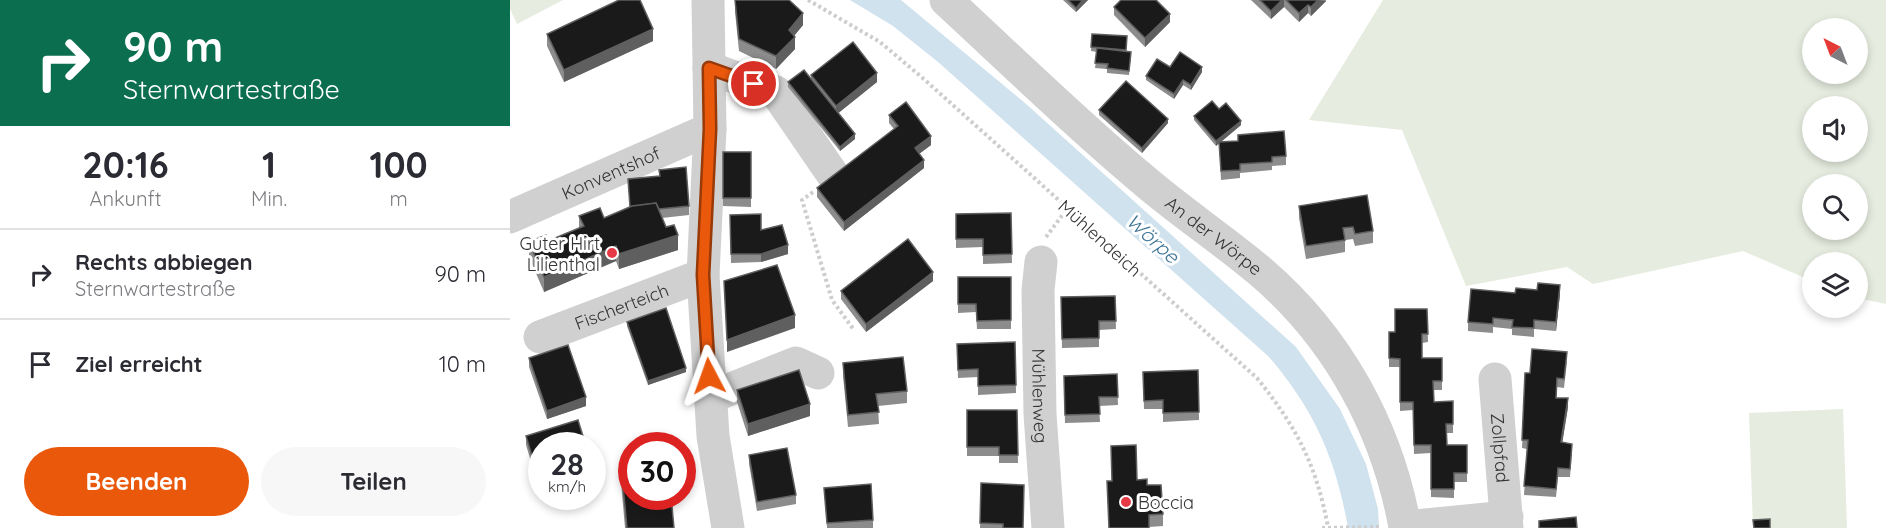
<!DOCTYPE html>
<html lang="de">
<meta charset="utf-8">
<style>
:root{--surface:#fff;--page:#f7f7f7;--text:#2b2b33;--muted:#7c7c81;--line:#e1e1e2;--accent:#ea580c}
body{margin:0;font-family:Quicksand,sans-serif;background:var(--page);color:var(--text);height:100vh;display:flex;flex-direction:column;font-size:22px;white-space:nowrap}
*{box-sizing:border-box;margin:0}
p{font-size:20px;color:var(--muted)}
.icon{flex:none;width:33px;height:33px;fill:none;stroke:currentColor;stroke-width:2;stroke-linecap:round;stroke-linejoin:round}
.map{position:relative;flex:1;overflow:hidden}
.details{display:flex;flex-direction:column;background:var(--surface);width:510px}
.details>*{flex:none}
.hud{background:#0b6e4f;color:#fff;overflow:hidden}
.needle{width:39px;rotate:318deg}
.controls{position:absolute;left:1292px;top:18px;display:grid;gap:12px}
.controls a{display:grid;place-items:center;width:66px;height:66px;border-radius:50%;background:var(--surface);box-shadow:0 3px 9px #0003;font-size:30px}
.speed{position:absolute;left:18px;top:432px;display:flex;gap:12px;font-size:30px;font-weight:700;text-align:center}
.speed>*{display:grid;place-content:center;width:78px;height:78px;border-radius:50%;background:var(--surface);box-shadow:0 3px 9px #0003;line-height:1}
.speed small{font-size:15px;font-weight:400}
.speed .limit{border:9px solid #d22;background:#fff;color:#111}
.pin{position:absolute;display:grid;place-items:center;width:51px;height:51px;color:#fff;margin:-26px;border:3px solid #fff;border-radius:50%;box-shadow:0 2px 6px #0007}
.me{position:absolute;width:66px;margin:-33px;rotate:356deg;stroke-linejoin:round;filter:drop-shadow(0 0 4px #0008)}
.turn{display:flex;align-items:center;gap:21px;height:126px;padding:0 24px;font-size:27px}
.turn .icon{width:78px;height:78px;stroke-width:2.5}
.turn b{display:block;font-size:42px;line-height:51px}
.eta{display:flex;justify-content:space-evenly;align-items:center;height:102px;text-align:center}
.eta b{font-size:36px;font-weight:700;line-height:42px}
.action{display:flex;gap:12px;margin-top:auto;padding:12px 24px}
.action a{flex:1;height:69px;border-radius:36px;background:var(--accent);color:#fff;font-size:24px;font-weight:700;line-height:69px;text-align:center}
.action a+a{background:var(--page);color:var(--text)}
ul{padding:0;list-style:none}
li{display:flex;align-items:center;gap:18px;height:90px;padding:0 24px;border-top:2px solid var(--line)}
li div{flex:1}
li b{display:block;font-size:22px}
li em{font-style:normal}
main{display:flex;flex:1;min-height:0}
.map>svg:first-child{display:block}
.green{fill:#e6ecdf;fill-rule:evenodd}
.water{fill:#cfe2ee}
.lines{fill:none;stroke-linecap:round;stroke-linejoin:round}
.path{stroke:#cdcdcd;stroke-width:4;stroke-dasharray:3 3;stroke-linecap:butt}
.minor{stroke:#d0d0d0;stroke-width:33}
.wall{fill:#8c8c8c}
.shaded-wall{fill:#5f5f5f}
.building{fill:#1a1a1a;stroke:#5f5f5f;stroke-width:1.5}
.route-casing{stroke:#983908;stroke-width:15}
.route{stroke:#ea580c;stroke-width:10}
.poi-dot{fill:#e63946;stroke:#fff;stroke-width:2}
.labels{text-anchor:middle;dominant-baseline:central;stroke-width:6;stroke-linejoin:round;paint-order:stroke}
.street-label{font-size:18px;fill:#333;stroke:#fff}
.poi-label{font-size:18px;fill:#333;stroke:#fff;text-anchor:end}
.water-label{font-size:20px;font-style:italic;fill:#3f7597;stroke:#fff}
</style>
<main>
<section class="details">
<div class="hud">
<div class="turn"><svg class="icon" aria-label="right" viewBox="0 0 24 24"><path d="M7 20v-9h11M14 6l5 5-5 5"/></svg><div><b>90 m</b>Sternwartestraße</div></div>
</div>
<div class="eta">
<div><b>20:16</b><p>Ankunft</p></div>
<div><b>1</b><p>Min.</p></div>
<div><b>100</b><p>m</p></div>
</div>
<ul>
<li><svg class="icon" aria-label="right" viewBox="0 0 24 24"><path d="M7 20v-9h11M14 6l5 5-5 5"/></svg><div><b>Rechts abbiegen</b><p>Sternwartestraße</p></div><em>90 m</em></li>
<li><svg class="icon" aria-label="arrive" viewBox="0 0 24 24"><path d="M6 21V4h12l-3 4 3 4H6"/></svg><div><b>Ziel erreicht</b></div><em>10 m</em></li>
</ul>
<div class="action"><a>Beenden</a><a>Teilen</a></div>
</section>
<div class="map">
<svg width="1376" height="528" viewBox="0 0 1376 528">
<rect width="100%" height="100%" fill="#fff"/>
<g class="green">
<polygon points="0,0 53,0 7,24 0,9"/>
<path d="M 873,0 L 1376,0 L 1376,304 L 1347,298 L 1347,262 L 1302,262 L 1302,281 L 1233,251 L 1083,284 L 1057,267 L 956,286 L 892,130 L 799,120 ZM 1302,28 L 1347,28 L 1347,74 L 1302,74 ZM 1302,106 L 1347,106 L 1347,152 L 1302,152 ZM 1302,184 L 1347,184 L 1347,230 L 1302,230 Z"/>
<polygon points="1333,409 1337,528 1243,528 1239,413"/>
</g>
<path class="water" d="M 340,0 L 391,0 L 515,103 L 786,347 L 830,409 L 856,464 L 868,509 L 869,528 L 838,528 C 826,459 804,409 758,356 L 428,62 L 383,26 Z"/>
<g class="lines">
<g class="path">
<path d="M 298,0 L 370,42 L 415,80 L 747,378 C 787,428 806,464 818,527"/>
<polyline points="303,192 292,200 322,300 344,330"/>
<polyline points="536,237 557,209"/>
<polyline points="812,528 869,527"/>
</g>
<g class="minor">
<polyline points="198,0 200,129 193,275 203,436 218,528"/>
<path id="s1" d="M 436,0 C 500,59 563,121 630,177 C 669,211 712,239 751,272 C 828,338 877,428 895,527 L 997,517"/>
<polyline points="199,68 266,92 323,175"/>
<path id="s2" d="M 0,217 L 200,129"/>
<path id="s3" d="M 531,262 L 528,290 L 530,414 L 538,528"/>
<path id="s4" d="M 30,337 L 193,275"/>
<path id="s5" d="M 985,379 L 997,528"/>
<polyline points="201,397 286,363 308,373"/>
</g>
</g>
<g class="wall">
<polygon points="225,0 293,25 284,36 285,49 266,69 229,51 225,12"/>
<polygon points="553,0 578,0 566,12"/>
<polygon points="741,0 816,0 816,1 801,16 798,13 789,22 774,7 761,19"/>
<polygon points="604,7 660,22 635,47 604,15"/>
<polygon points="37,34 143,41 54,82 37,46"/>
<polygon points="582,34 617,36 616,51 621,56 619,75 597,73 597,69 585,68 587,52 581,51"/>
<polygon points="660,67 692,72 681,90 673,85 664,99 636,80 636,76"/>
<polygon points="301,75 367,82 328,113 345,139 330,151 278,87 278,82 301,79"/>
<polygon points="709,109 731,125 711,142 776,156 776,165 762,166 762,170 730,173 730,178 711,180 709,143 706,146 684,120 684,116"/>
<polygon points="589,110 658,123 632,153 589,115"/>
<polygon points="379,115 421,145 409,154 414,168 334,231 307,197 307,188 384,129 379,123"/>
<polygon points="213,152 241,152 241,207 213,206"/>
<polygon points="149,170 179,206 179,215 152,218 156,227 168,250 109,269 106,261 34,292 19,257 19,242 38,241 69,228 69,216 94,218 120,207 118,179 149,176"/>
<polygon points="789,206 863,231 863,243 845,246 843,239 835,240 835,252 796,259 789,218"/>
<polygon points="501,213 502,263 473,264 473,247 446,248 446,214"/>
<polygon points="220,215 251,230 278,254 251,262 221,263"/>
<polygon points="448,277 501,277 501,329 467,329 466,312 448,313"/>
<polygon points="423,281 356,332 331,299 331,291"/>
<polygon points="1005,293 1050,294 1046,331 1024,329 1024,337 1002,335 1002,329 983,327 983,333 958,331 958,322"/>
<polygon points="605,296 606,329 589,330 589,347 552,348 551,297"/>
<polygon points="917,309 918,342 912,343 912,358 932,358 932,390 924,390 924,402 943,401 943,433 936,433 937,445 957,445 957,482 944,482 944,498 921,497 921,453 904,454 903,410 890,411 890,367 879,367 879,332 885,332"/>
<polygon points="117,322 176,372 138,385 117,326"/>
<polygon points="505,342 506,393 468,395 468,377 448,378 447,344"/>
<polygon points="19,358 76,406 37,419 19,367"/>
<polygon points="1057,361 1054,388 1047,387 1046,398 1058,407 1052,443 1062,452 1060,477 1048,477 1046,497 1014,495 1017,449 1012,448 1015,373 1020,373"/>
<polygon points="333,363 397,391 397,403 368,406 369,424 338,427 333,376"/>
<polygon points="688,370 689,420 653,422 653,409 634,409 633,372"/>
<polygon points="607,374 608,405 589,406 590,422 555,423 554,376"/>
<polygon points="227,390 300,416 238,436 227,402"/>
<polygon points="457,410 507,410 508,463 489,463 489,456 457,456"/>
<polygon points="16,436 32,446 25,475 16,445"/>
<polygon points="601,446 627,480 637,485 653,514 653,526 639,527 639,528 599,528 597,481 602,481"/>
<polygon points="239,455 286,495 286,504 247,511 239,464"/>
<polygon points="111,464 164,528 115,528 111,482"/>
<polygon points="471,483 513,528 470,528"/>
<polygon points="314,488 363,520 363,528 317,528"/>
</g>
<g class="shaded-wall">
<polygon points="573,0 578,0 566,12 566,8"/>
<polygon points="772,0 774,0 774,7 761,19 761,11"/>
<polygon points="808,0 816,1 801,16 801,7"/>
<polygon points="798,5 798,13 789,22 789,13"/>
<polygon points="293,13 293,25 279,42 279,30"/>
<polygon points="660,14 660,22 635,47 635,38"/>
<polygon points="143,29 143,41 54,82 54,70"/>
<polygon points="285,37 285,49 266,69 266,56"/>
<polygon points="692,67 692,72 681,90 681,85"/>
<polygon points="367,73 367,82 326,115 326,106"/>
<polygon points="673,80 673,85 664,99 664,94"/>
<polygon points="658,119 658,123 632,153 632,148"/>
<polygon points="731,121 731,125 706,146 706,141"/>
<polygon points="345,134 345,139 330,151 330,147"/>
<polygon points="421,136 421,145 405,157 405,148"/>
<polygon points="414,160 414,168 334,231 334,222"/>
<polygon points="168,235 168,250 109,269 109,254"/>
<polygon points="278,245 278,254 251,262 251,254"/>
<polygon points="106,246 106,261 34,292 34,277"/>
<polygon points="423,272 423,281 356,332 356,324"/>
<polygon points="1050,285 1050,294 1046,331 1046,322"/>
<polygon points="285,315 285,328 217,352 217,340"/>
<polygon points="176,368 176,372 138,385 138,381"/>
<polygon points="76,397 76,406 37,419 37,411"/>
<polygon points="1058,398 1058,407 1051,451 1051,442"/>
<polygon points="300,404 300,416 238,436 238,424"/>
<polygon points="32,464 32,473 25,475 25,466"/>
</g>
<g class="building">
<polygon points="109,0 130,0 143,29 54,70 37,34"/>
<polygon points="225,0 279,0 293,13 279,30 285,37 266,56 229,39"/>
<polygon points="558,0 573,0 566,8"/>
<polygon points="611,0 646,0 660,14 635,38 604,7"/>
<polygon points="750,0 772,0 761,11"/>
<polygon points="776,0 808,0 801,7 798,5 789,13"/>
<polygon points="582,34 617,36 616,50 581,47"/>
<polygon points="343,42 367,73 326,106 301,75"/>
<polygon points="587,48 621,52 619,71 597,68 598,64 585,63"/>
<polygon points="670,52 692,67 681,85 673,80 664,94 636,76 647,59 660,67"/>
<polygon points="294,70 345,134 330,147 278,82"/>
<polygon points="616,81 658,119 632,148 589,110"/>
<polygon points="702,101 709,109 716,103 731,121 706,141 684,116"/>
<polygon points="396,102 421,136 405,148 414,160 334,222 307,188 388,126 379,115"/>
<polygon points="774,131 776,156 762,157 762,162 730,164 730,170 711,171 709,142 728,141 728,135"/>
<rect x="213" y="152" width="28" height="46"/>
<polygon points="176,167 179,206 149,209 146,203 120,207 118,179 150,176 149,170"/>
<polygon points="857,195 863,231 845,234 843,227 833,228 835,240 796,246 789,206"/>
<polygon points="146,203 156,227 164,225 168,235 109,254 106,246 34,277 19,242 36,235 38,241 74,226 69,216 90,208 94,218 122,206"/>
<polygon points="501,213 502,254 473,255 473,239 446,239 446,214"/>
<polygon points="251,214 251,230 272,225 278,245 251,254 221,254 220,215"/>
<polygon points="398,239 423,272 356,324 331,291"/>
<polygon points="267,265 285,315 217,340 214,281"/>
<polygon points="448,277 501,277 501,320 467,321 466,304 448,304"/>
<polygon points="1028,283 1050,285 1046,322 1024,320 1024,328 1002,327 1003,320 983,318 983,324 958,322 961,289 1005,293 1006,288 1027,290"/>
<polygon points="605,296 606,321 589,321 589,338 552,339 551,297"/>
<polygon points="156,308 176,368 138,381 117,322"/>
<polygon points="885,309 917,309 918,334 912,334 912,358 932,358 932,381 923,381 924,402 943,401 943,424 936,424 937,445 957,445 957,473 944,473 944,489 921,489 921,445 904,445 903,402 890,402 890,359 879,358 879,332 885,332"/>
<polygon points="505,342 506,385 468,386 468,369 448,370 447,344"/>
<polygon points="58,345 76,397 37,411 19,358"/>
<polygon points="1022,349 1057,352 1054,379 1047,378 1046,398 1058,398 1051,442 1062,444 1060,469 1048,468 1046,489 1014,486 1018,440 1012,440 1015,373 1020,373"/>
<polygon points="393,357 397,391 366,394 369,412 338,415 333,363"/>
<polygon points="289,370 300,404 238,424 227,390"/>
<polygon points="688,370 689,412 653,413 653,400 634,401 633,372"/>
<polygon points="607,374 608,397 589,397 590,414 555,415 554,376"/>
<polygon points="457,410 507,410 508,455 489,455 489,447 457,447"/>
<polygon points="68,420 76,446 32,446 32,464 25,466 16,436"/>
<polygon points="626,445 627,480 637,479 637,485 651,485 653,514 639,515 639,528 599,528 597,481 602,481 601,446"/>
<polygon points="277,448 286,495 247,502 239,455"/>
<polygon points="122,463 122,496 161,496 164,528 117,528 111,464"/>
<polygon points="471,483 514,485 513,528 493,528 493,524 470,523"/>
<polygon points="361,484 363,520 317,523 314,488"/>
<polygon points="1066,517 1067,528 1029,528 1029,521"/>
<polygon points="1260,519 1260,528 1244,528 1243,520"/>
</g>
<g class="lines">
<g class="route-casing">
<polyline id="route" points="199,376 193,275 200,129 199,68 244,84"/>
</g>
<use href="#route" class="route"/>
</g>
<g class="poi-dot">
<circle cx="102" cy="253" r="6"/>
<circle cx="616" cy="502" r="6"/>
</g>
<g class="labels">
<g class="street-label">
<text stroke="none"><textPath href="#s2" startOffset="110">Konventshof</textPath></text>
<text stroke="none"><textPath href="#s1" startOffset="357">An der Wörpe</textPath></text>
<text transform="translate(590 238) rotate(42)">Mühlendeich</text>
<text stroke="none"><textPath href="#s4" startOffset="87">Fischerteich</textPath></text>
<text stroke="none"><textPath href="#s3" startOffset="134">Mühlenweg</textPath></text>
<text stroke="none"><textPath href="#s5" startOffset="69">Zollpfad</textPath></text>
</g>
<g class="poi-label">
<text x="90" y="243">Guter Hirt<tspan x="90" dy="21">Lilienthal</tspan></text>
<text x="628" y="502" text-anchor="start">Boccia</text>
</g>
<g class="water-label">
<text transform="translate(643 238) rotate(42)">Wörpe</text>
</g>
</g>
</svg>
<div class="controls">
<a><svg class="needle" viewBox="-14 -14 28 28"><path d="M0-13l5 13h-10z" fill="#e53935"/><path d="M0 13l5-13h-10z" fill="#7c7c81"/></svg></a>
<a><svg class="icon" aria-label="sound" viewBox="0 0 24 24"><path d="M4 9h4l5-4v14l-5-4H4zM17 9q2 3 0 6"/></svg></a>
<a><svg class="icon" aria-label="search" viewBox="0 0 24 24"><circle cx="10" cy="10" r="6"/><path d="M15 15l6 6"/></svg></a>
<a><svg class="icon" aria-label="layers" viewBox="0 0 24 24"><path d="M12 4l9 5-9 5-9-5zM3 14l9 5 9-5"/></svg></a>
</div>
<div class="speed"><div>28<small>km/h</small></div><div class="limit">30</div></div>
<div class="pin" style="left:244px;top:84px;background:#d93025"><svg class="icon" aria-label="arrive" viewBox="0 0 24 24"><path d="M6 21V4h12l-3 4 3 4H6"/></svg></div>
<svg class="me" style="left:199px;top:376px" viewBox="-20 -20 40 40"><path d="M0-17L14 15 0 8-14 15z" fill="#ea580c" stroke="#fff" stroke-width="4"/></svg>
</div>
</main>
